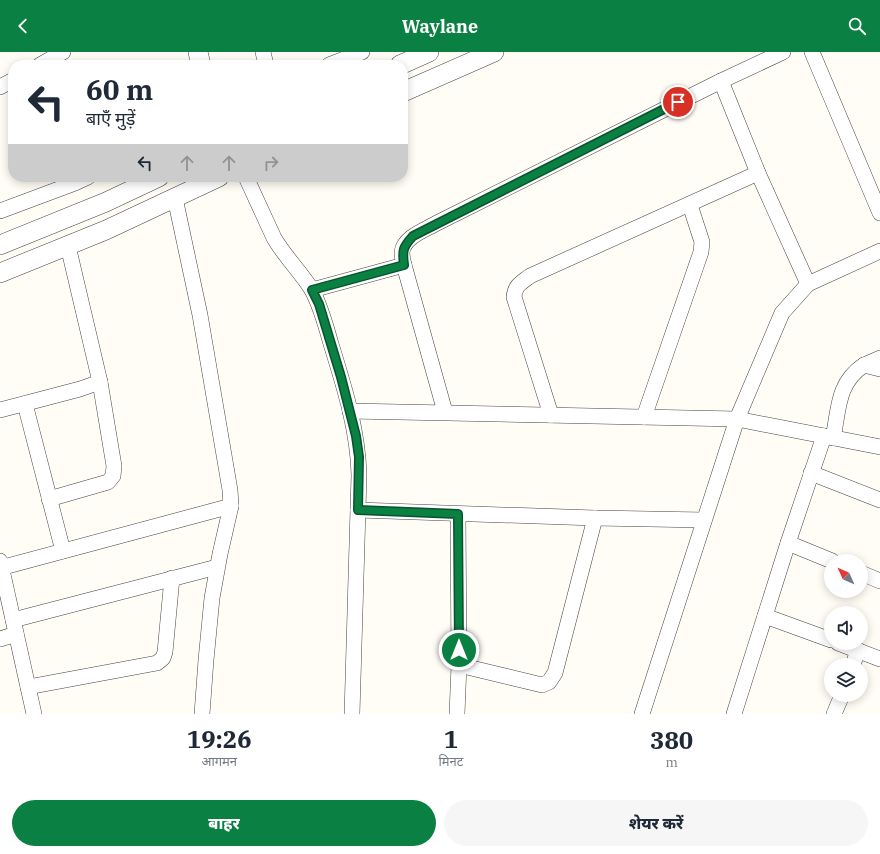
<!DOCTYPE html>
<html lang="hi">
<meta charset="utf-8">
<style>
:root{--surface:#fff;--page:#f6f6f7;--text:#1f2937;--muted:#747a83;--accent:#0b8043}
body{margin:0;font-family:"IBM Plex Serif","Noto Sans Devanagari",serif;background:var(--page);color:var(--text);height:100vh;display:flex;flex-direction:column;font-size:15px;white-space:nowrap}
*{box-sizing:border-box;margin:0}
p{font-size:13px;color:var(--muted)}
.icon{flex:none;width:22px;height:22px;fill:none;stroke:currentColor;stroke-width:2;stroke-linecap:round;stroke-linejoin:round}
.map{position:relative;height:662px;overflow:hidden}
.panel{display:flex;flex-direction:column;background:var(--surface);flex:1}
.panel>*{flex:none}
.top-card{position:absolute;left:8px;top:8px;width:400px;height:122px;border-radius:16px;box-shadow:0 2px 10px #0003;background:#fff;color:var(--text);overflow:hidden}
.needle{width:26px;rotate:315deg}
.fabs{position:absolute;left:824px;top:502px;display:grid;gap:8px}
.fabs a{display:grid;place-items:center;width:44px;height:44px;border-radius:50%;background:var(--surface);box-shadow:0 2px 10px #0003;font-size:20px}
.pin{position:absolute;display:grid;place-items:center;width:34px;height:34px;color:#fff;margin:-17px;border:2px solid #fff;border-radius:50%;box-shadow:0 1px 4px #0007}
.me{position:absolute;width:44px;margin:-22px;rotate:0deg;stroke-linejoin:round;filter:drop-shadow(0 0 3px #0008)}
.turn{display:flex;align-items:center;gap:14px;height:84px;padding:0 12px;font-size:18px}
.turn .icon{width:52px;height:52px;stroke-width:2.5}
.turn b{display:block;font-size:28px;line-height:34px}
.lanes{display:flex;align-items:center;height:38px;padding:0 12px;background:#0003;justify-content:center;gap:20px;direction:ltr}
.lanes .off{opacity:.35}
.eta{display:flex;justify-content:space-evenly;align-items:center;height:68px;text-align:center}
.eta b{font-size:24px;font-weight:800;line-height:28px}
.button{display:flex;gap:8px;margin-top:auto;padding:8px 12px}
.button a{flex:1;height:46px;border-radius:24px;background:var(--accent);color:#fff;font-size:16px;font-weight:800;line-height:46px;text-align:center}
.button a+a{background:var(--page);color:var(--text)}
header{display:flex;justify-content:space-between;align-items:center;height:52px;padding:0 12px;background:var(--accent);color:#fff;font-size:18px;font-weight:800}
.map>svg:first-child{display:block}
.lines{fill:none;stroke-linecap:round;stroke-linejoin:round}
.minor-casing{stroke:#444;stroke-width:16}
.tertiary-casing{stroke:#444;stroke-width:20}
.minor{stroke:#fff;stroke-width:15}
.tertiary{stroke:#fff;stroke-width:19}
.route-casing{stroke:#07532c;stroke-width:10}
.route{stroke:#0b8043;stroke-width:7}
</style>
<header><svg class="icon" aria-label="back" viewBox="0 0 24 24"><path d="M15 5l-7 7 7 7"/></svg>Waylane<svg class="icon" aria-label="search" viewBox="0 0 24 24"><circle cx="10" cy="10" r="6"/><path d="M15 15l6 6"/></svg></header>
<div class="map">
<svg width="880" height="662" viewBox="0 0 880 662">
<rect width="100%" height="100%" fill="#fffdf5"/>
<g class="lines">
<g class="minor-casing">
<g id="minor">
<polyline points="263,0 266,13"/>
<polyline points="812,0 880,161"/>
<polyline points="40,13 63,0"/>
<polyline points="329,13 362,0"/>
<polyline points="721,29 758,121 808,232"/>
<polyline points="0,35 13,28"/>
<path d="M 246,125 L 274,186 C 285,205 301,220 312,238 C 321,255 326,274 331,292 C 344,334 358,378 359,423 L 352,662"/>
<polyline points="175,146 200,263 230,438 231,454 220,502 212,546 206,608 202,662"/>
<polyline points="0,159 75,131 88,125"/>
<polyline points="312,238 404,213"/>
<polyline points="880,306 864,313 880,317"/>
<polyline points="25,352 63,499"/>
<polyline points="0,358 80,337 100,330 68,194"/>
<polyline points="350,359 737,367 880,395"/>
<path d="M 445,360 L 404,213 C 403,209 402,204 402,200 C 404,185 425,178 437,171 L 721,29 L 783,0"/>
<path d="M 551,363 L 514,245 C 515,233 521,231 530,224 L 758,121"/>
<polyline points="644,365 701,200 702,190 690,153"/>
<path d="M 833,386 C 839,357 837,331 864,313"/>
<polyline points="811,421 880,448"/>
<polyline points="49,447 108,430 113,424 114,414 100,330"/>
<polyline points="358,458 595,466 704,468"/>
<polyline points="788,491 832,509"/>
<polyline points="0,509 34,662"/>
<polyline points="0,516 231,454"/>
<polyline points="861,521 880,529"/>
<polyline points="765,564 831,588"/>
<polyline points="13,568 217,515"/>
<polyline points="0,587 16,582"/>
<polyline points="838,591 880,607"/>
<polyline points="459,613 542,633 549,630 555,621 595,466"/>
<polyline points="853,613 858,598"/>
<polyline points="28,635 157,611 163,606 165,600 172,526"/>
<polyline points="457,662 459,613 458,462"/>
<polyline points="642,662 737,367 782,261 808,232 880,199"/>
<polyline points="734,662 788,491 824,384"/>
<polyline points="834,662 842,643"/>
</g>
</g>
<g class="tertiary-casing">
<g id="tertiary">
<polyline points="198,0 201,13"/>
<polyline points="400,13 429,0"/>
<polyline points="403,40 494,0"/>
<polyline points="0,193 106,150 159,125"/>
<polyline points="0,221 106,178 219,125"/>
</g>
</g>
<use href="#minor" class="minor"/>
<use href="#tertiary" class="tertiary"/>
</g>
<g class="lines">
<g class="route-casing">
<path id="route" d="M 459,598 L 458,462 L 358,458 L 359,405 L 356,384 L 341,325 L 319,252 L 312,238 L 404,213 C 402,198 403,195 413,184 L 678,50"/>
</g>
<use href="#route" class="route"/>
</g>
</svg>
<div class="fabs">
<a><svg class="needle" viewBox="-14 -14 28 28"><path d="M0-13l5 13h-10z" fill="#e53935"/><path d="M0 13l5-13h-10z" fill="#747a83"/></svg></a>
<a><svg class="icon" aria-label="sound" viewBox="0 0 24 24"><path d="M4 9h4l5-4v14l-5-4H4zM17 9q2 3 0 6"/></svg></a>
<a><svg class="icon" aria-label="layers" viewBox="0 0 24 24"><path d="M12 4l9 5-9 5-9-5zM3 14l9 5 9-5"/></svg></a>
</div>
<div class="pin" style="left:678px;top:50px;background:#d93025"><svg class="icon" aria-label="arrive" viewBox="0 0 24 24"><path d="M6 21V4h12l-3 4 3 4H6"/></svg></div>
<svg class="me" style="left:459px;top:598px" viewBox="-20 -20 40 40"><circle r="17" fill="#0b8043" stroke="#fff" stroke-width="3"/><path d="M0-11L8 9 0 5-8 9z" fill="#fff"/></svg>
<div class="top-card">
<div class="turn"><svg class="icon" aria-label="left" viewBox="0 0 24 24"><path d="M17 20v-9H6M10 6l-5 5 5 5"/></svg><div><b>60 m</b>बाएँ मुड़ें</div></div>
<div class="lanes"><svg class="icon" aria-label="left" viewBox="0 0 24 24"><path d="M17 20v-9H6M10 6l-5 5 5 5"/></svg><svg class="icon off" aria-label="ahead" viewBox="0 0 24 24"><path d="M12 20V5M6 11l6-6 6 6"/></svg><svg class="icon off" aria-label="ahead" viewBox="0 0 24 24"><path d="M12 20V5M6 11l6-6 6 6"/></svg><svg class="icon off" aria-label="right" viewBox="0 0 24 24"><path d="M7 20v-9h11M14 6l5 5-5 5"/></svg></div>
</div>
</div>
<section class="panel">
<div class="eta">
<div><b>19:26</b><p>आगमन</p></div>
<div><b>1</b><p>मिनट</p></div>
<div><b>380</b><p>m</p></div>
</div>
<div class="button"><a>बाहर</a><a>शेयर करें</a></div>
</section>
